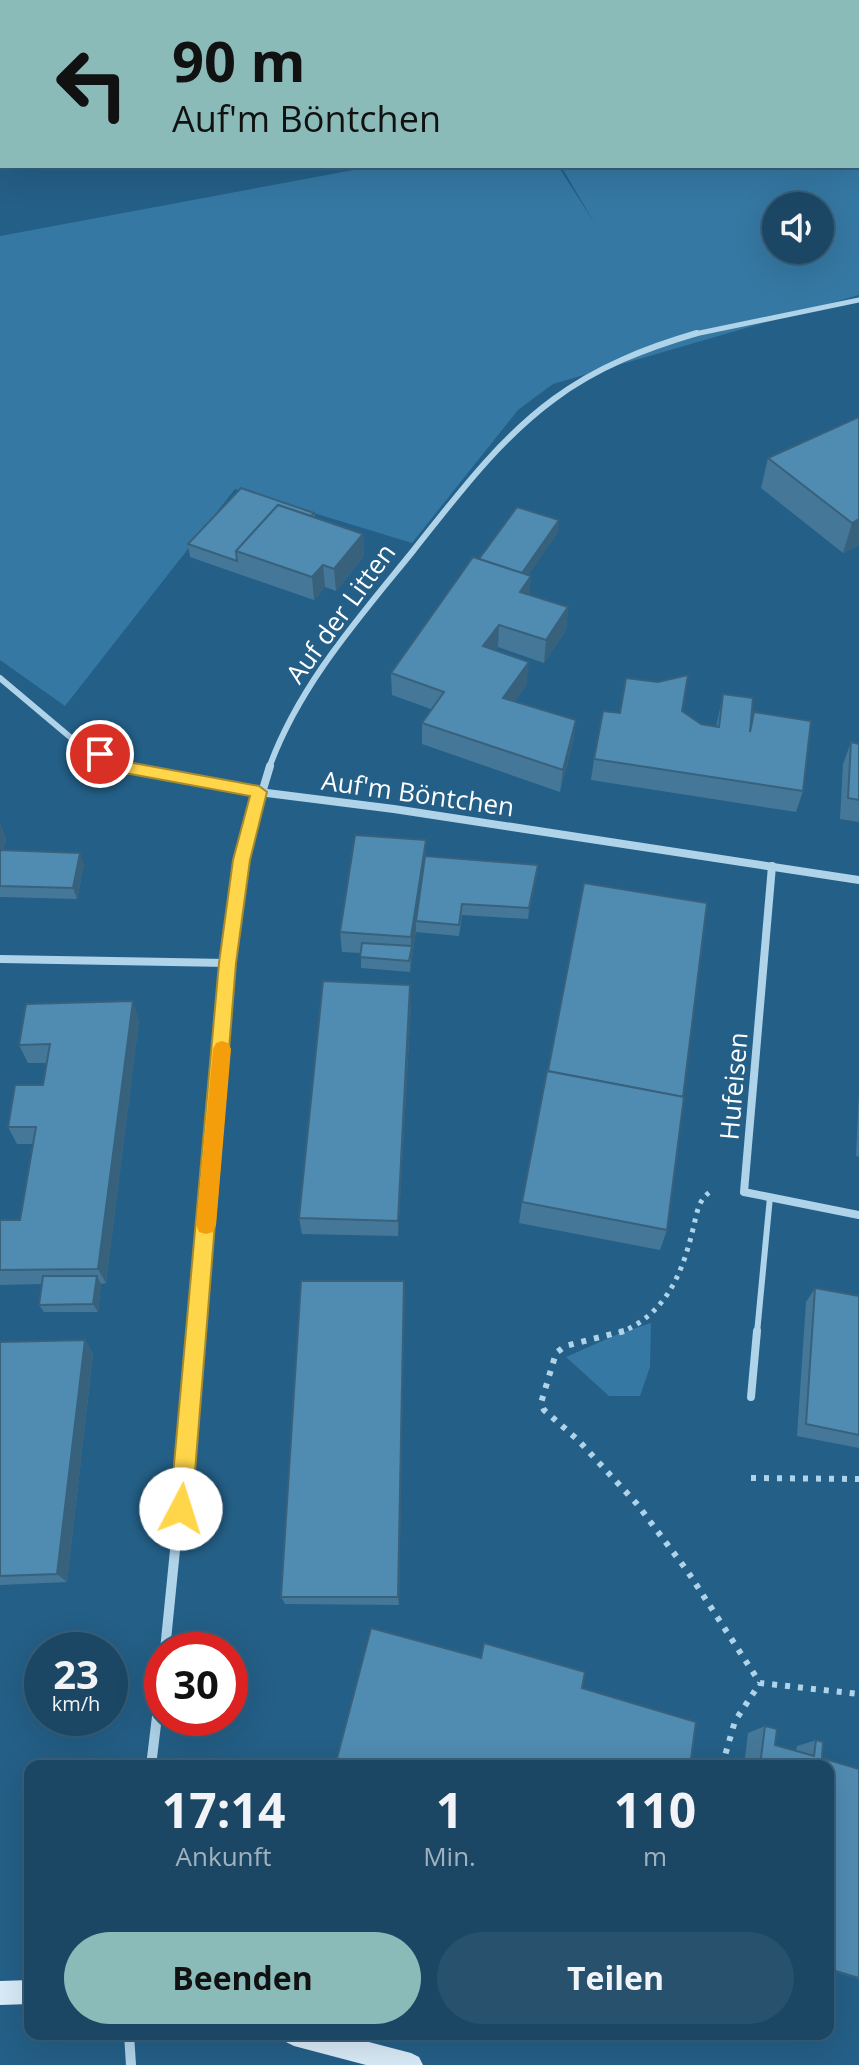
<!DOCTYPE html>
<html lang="de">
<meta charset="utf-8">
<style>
:root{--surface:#1b4765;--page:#28516e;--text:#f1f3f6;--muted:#a0b2bf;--line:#395f79;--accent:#8bbbb9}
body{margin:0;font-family:"Open Sans",sans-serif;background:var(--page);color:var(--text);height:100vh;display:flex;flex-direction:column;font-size:30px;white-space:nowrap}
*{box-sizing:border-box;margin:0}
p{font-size:26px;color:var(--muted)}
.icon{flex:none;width:44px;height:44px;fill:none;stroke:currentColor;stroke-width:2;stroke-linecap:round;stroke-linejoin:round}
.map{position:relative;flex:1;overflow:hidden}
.side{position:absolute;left:24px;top:1760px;width:810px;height:280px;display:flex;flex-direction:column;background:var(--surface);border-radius:16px;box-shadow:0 8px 32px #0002,0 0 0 2px var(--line)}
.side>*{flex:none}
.hud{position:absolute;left:0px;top:0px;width:860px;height:168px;box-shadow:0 8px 32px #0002,0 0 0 2px var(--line);background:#8bbbb9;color:#111;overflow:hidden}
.buttons{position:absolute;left:762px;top:192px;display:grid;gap:16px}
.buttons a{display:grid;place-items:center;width:72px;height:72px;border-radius:50%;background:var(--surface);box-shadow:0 8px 32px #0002,0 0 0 2px var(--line);font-size:40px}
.speed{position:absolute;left:24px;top:1632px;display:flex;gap:16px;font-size:40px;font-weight:700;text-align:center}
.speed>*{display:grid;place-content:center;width:104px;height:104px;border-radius:50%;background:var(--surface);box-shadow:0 8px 32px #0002,0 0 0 2px var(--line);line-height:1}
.speed small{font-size:20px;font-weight:400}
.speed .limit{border:12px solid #d22;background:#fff;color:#111}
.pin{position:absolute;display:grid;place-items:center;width:68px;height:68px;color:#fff;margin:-34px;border:4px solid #fff;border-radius:50%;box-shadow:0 2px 8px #0007}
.me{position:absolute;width:88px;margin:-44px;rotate:5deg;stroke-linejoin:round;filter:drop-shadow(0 0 6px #0008)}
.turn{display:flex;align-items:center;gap:28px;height:168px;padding:0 40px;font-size:36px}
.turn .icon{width:104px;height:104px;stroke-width:2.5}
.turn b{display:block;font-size:56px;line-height:68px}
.eta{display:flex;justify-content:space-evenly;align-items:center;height:136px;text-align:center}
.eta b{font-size:48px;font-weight:700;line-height:56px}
.cta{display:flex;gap:16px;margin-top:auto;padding:16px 40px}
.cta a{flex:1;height:92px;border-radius:48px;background:var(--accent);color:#111;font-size:32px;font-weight:700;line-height:92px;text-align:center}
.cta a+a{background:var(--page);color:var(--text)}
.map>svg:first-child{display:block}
.green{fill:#3578a3;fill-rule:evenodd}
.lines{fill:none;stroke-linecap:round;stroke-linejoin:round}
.path-far1{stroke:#afd3e9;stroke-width:5;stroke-dasharray:4 6;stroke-linecap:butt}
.path{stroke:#afd3e9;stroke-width:6;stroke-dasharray:5 8;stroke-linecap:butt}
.service-far1{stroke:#afd3e9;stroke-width:6}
.service{stroke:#afd3e9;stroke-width:8}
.minor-far3{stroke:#afd3e9;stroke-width:5}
.minor-far2{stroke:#afd3e9;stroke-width:6}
.minor-far1{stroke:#afd3e9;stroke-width:8}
.minor{stroke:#afd3e9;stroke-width:10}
.secondary{fill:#d9ebf8;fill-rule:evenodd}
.wall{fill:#457898}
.shaded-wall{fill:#38617c}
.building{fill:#508bb1;stroke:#38617c;stroke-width:2}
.route{fill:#ffd54a;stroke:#a68a30;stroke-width:2}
.slow{fill:#f59e0b}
.labels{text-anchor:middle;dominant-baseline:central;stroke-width:8;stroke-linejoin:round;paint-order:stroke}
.street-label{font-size:26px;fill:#fff;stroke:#245f87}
</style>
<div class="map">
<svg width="859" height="2065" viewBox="0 0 859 2065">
<rect width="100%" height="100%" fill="#245f87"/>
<g class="green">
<path d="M 461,0 L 859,0 L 859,295 L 553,384 L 518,410 L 412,543 L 235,489 L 65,706 L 0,660 L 0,236 L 375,166 L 558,166 L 595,224 L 561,166 L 858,166 L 858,2 ZM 776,206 L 820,206 L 820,250 L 776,250 Z"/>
<polygon points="651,1323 650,1367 640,1396 609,1396 566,1357 618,1334"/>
</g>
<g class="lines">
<path class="path-far1" d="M 619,1333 C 665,1315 682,1275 693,1229 C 697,1214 697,1201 711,1191"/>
<g class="path">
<polyline points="624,1331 565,1346 556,1353 541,1403 544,1410 578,1440 637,1504 688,1572 760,1683 859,1694"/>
<polyline points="751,1478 859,1479"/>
<polyline points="722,1766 735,1721 760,1683"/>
</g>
<polyline class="service-far1" points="757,1333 770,1197"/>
<polyline class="service" points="751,1397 757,1331"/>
<polyline class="minor-far3" points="690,335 859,300"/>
<g class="minor-far2">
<polyline points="0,678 76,742 133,768"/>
<path d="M 269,768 C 299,685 358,619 413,551 C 456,497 498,440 554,399 C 597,367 646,348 697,333"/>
</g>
<g class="minor-far1">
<polyline points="124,766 259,792 394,809 859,880"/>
<polyline points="772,866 744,1192 859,1215"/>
<polyline points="0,959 227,963"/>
<polyline points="197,1333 231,934 248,839 270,766"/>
</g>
<g class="minor">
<polyline points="165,1650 197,1331"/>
<polyline points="151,1766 162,1675"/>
<polyline points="129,2034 131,2065"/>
</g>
<g class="secondary">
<polygon points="30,1980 30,2004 0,2005 0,1981"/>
<polygon points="282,2034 338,2034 411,2053 419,2057 423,2065 366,2065 294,2046 286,2042"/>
</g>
</g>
<g class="wall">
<polygon points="859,417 859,545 843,553 761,488 768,458"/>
<polygon points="314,513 315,518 363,534 364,556 336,591 325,587 314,600 190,557 188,544"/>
<polygon points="558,532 528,575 531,576 529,595 568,607 566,630 544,663 498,647 495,650 527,684 515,701 576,720 573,742 560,792 422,744 422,723 431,709 392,695 391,673 479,559"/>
<polygon points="723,694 751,724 803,791 796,812 591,780 594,759 620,713 682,711 701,724 716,727"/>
<polygon points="851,742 859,744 859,822 840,819 843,764"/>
<polygon points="0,824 6,839 3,850 84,864 77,899 0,897"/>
<polygon points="538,865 528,919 462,915 459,936 416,932 416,930 410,972 361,968 361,953 342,952 340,932"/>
<polygon points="411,1004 398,1236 302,1234 299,1218"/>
<polygon points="139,1020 106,1283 101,1284 98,1312 44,1312 39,1305 42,1284 0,1285 0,1220 20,1220 33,1144 17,1144 8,1127 43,1085 46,1063 28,1063 19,1045"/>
<polygon points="859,1091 859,1157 856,1156"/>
<polygon points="522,1202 667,1230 660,1250 519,1223"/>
<polygon points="404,1281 399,1605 285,1604 281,1597"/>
<polygon points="815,1288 859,1296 859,1448 797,1436 806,1302"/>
<polygon points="85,1340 93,1354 67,1582 0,1585 0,1342"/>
<polygon points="765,1726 775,1745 796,1751 797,1746 816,1740 822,1758 859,1769 859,1979 828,1970 828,1766 744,1766 748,1733"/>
</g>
<g class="shaded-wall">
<polygon points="859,519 859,545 843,553 852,523"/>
<polygon points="559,520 558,532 515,594 516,582"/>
<polygon points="363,534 364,556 336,591 334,569"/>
<polygon points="323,565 325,587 314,600 312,577"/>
<polygon points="531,576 529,598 520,592"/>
<polygon points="568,607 566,630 544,663 546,640"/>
<polygon points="499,625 498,647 482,668 483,646"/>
<polygon points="529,662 527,684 502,720 503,698"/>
<polygon points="576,720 573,742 560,792 563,770"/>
<polygon points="0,824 6,839 0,861"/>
<polygon points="426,840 426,861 416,921 416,930 410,972 411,937"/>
<polygon points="80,853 84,864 77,899 73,888"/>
<polygon points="538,865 537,876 528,919 529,908"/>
<polygon points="410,985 411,1004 398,1236 398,1221"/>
<polygon points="133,1001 139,1020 106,1283 98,1269"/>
<polygon points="97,1276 101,1284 98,1312 93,1304"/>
<polygon points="404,1281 405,1295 399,1605 398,1597"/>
<polygon points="85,1340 93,1354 67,1582 57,1574"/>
</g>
<g class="building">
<polygon points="859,417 859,519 852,523 768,458"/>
<polygon points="241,488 314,513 311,516 278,505 236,551 237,561 188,544"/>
<polygon points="278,505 363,534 334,569 323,565 312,577 236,551"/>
<polygon points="517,507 559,520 522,573 479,559"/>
<polygon points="473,557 531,576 520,592 568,607 546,640 499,625 483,646 529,662 503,698 576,720 563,770 422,723 444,692 391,673"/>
<polygon points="688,675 682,711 701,724 719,727 723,694 753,698 750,732 754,712 811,721 803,791 594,759 603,711 620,713 626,678 658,682"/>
<polygon points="851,742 859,744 859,800 848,798"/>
<polygon points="355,835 426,840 411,937 340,932"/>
<polygon points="0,850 80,853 73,888 0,886"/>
<polygon points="425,856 538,865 529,908 462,904 459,925 416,921"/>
<polygon points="584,883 707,903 683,1097 548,1071"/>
<polygon points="362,943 412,946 409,961 360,957"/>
<polygon points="323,981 410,985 398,1221 299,1218"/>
<polygon points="133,1001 98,1269 0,1270 0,1220 20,1220 36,1127 8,1127 15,1085 43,1085 50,1044 19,1045 26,1004"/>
<polygon points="547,1071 684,1097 667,1230 522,1202"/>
<polygon points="43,1276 97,1276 93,1304 39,1305"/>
<polygon points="301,1281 404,1281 398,1597 281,1597"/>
<polygon points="815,1288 859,1296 859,1435 806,1424"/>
<polygon points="85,1340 57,1574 0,1576 0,1342"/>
<polygon points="371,1628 481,1658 484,1643 585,1672 582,1688 696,1722 690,1766 335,1766"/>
<polygon points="765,1726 777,1729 775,1745 814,1756 816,1740 823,1742 822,1758 859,1769 859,1978 829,1969 832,1955 828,1954 828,1766 760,1766"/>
</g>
<polygon class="route" points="100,749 128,762 259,786 267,792 250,860 236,963 192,1509 189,1516 181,1520 173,1516 170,1509 219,963 233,860 250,796 125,773 95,759 95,750"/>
<polygon class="slow" points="222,1041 228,1043 231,1049 216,1225 213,1232 206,1234 199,1232 196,1225 213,1049 216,1043"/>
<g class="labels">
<g class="street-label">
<text transform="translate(340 613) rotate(-54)">Auf der Litten</text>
<text transform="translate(418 793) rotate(8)">Auf'm Böntchen</text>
<text transform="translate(733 1086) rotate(-85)">Hufeisen</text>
</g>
</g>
</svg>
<div class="buttons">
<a><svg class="icon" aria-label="sound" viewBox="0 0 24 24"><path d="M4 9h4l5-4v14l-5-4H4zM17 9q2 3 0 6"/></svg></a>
</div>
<div class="speed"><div>23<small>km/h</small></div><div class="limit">30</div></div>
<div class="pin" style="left:100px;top:754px;background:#d93025"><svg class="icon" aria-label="arrive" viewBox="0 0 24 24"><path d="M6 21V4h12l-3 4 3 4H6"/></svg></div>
<svg class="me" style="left:181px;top:1509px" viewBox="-20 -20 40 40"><circle r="19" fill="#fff"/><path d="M0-13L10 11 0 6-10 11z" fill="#ffd54a"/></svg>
<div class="hud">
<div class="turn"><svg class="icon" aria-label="left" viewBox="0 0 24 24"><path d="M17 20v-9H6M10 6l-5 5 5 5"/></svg><div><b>90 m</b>Auf'm Böntchen</div></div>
</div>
<section class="side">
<div class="eta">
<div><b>17:14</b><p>Ankunft</p></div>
<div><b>1</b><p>Min.</p></div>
<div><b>110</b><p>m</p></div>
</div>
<div class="cta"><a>Beenden</a><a>Teilen</a></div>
</section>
</div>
